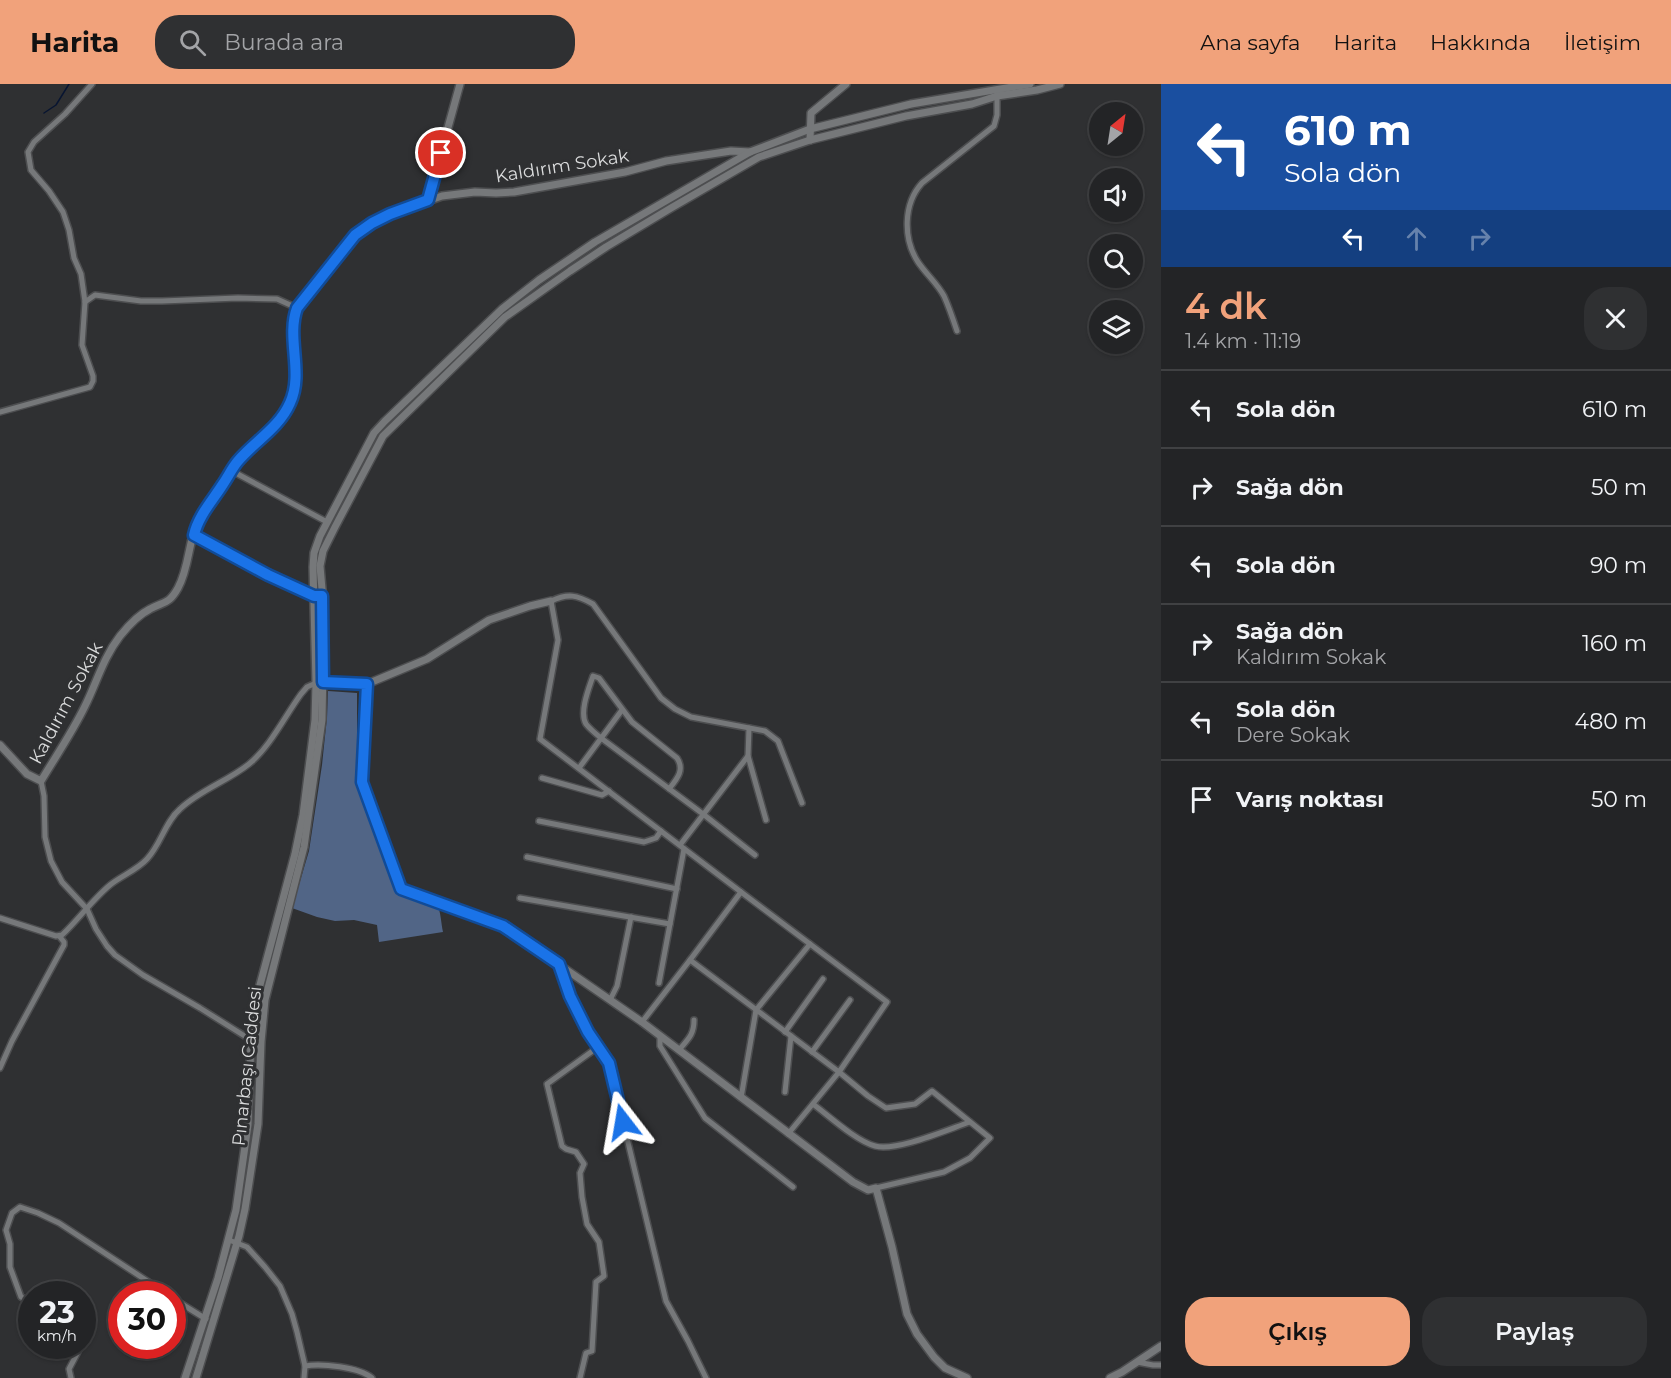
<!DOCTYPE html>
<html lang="tr">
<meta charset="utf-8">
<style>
:root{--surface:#232426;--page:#2f3032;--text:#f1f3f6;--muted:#a3a4a7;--line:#404143;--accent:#f1a27b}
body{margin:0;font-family:Montserrat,sans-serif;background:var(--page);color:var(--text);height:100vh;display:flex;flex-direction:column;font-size:22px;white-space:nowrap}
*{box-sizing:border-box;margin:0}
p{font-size:20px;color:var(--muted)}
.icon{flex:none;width:33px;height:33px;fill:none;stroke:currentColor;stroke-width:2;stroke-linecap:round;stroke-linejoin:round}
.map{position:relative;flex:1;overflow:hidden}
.details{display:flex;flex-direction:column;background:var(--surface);width:510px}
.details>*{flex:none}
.hud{background:#1a4fa0;color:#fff;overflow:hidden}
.needle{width:39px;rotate:30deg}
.buttons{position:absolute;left:1089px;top:18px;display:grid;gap:12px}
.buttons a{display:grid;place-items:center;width:54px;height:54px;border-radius:50%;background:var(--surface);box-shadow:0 2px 4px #0004,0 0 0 2px var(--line);font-size:30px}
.speed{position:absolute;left:18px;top:1197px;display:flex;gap:12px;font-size:30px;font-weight:700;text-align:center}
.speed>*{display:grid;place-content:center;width:78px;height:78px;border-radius:50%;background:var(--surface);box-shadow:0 2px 4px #0004,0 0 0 2px var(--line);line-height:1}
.speed small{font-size:15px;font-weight:400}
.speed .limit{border:9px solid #d22;background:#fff;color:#111}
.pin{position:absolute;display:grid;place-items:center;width:51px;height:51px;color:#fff;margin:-26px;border:3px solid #fff;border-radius:50%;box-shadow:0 2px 6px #0007}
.me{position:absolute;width:66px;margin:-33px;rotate:346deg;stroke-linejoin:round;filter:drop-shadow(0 0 4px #0008)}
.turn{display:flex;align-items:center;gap:21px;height:126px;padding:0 24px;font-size:27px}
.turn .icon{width:78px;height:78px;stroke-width:2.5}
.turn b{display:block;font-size:42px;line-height:51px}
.lanes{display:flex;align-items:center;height:57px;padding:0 24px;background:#0003;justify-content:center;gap:30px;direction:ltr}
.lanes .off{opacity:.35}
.round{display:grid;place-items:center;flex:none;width:63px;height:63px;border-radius:24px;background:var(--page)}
.summary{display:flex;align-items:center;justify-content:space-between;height:102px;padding:0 24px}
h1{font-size:36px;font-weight:600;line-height:45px;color:var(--accent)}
.button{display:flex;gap:12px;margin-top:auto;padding:12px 24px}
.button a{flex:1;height:69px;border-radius:24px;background:var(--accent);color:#111;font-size:24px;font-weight:600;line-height:69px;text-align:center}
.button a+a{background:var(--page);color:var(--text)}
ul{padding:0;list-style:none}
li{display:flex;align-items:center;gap:18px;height:78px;padding:0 24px;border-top:2px solid var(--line)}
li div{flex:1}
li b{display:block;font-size:22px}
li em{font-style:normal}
header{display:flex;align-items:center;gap:36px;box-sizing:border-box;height:84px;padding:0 30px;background:var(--accent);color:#111}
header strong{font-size:28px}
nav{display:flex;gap:33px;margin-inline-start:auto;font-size:21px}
.search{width:420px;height:54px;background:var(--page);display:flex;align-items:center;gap:15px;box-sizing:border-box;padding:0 21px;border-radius:24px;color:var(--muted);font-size:22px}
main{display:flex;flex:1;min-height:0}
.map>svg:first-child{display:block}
.forest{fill:#516586}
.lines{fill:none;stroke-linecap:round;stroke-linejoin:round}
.stream{stroke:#081531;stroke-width:1.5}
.minor-casing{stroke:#4d4e50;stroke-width:8}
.tertiary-casing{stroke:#4d4e50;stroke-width:10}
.minor{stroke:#76787a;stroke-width:5}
.tertiary{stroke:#76787a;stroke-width:7}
.route-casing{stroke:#114b97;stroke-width:15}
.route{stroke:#1a73e8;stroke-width:10}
.labels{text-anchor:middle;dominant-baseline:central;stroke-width:6;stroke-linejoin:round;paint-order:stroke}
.street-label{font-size:18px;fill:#d9dadb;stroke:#2f3032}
</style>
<header>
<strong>Harita</strong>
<div class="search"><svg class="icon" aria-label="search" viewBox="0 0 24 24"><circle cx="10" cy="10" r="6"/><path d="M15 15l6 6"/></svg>Burada ara</div>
<nav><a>Ana sayfa</a><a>Harita</a><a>Hakkında</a><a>İletişim</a></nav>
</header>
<main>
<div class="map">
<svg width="1161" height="1294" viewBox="0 0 1161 1294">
<rect width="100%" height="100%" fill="#2f3032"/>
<path class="forest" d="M 328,607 L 357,609 L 357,684 L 361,710 L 388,786 C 392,791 395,796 401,799 C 414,806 430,805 437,820 C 441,828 441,839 443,848 L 379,858 L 377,841 L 354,836 L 335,837 L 317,833 L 292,824 L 309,767 L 322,681 L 327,633 Z"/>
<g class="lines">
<polyline class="stream" points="44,29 56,21 69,0"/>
<g class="minor-casing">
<g id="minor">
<polyline points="85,218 95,211 141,217 162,217 238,214 277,215 297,224"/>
<path d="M 957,247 C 953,235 949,223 944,212 C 937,199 926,190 918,178 C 903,155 903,120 922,99 L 994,42 L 997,31 L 997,9"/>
<polyline points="0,328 90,303 93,297 93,292 82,261 85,218 81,190 74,174 69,146 63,128 49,107 31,86 28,68 34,58 65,30 92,0"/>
<polyline points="232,387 327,438"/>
<polyline points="194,451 268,491 315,512"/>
<polyline points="748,672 766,736"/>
<polyline points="579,684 622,626"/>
<polyline points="542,694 602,711 609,707"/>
<polyline points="41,697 44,712 45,753 51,777 62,798 87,825 96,845 107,862 115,871 143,891 200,924 251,956 261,958"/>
<path d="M 669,705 C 677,695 685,686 677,674 L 632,638 L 599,594 L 593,592 C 589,604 579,628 586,640 C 590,645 596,650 601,654 L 703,730 L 755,771"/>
<path d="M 802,719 L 778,657 L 765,647 L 691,633 L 675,625 L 661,614 L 593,520 C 577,511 568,509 551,517 L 558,556 L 540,655 L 741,808 L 690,876 L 839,988 L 868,1012 L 886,1024 L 915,1020 L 932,1007 L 990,1054 L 970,1074 L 944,1088 L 876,1104"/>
<polyline points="539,737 644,758 656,754 661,747"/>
<polyline points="680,761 748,672 749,644"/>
<polyline points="527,773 677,805"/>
<polyline points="741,808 887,918 839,988 788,1050"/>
<polyline points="520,814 670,840"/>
<path d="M 0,834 L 56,852 L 62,851 C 78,836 93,815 110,801 C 121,792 137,786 147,775 C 161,760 165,738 180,725 C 200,706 228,697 249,680 C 270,663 285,632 301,610 L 307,603 L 316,599"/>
<path d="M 559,880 C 571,916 587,947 609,979 L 666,1217 L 688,1257 L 706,1294"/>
<polyline points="659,899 684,765"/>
<polyline points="610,916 617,902 631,833"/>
<polyline points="642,938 690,876"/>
<polyline points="785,948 823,895"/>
<polyline points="660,952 660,962 705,1034 793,1103"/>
<path d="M 679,966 C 688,955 694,951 694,936"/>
<polyline points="812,968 850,916"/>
<polyline points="0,984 12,957 64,861 64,858 60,853"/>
<polyline points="785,1008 791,952"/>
<polyline points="741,1014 756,926 810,860"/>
<path d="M 813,1020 C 829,1032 856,1057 875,1062 C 896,1068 949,1045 970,1038"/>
<polyline points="229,1156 247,1163 265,1183 280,1202 292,1230 297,1248 305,1282 304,1294"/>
<polyline points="172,1214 206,1235"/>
<polyline points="32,1218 21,1213 10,1183 10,1160 6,1146 12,1129 20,1123 38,1129 59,1139 167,1210"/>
<polyline points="82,1247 85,1250 82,1258"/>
<polyline points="1137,1278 1153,1281 1161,1281"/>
<path d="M 305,1282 C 321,1279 359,1283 372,1294"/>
<polyline points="71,1294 69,1285 81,1262"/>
<polyline points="580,1294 586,1269 592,1267 596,1198 604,1192 599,1158 587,1140 582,1113 580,1089 584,1080 576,1068 566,1065 562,1062 547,1000 598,963"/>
</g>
</g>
<g class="tertiary-casing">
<g id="tertiary">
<polyline points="810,56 811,29 846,0"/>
<polyline points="428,116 460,0"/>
<polyline points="319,598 367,600 427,575 489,536 530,522 551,517"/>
<polyline points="367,600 362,698 401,805 503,842 642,938 853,1098 868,1106 876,1104 892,1163 907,1230 917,1250 934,1273 945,1284 967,1294"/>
<path d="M 0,661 L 27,690 L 41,697 C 56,672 73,647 85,622 C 97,598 103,574 120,552 C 128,542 138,531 150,525 C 165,517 169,520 178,504 C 190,482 188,456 199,434 L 238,378 L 266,351 L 286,327 L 293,313 L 295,298 L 293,238 L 297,224 L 338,173 L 350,156 L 362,145 L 390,130 L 442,112 L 475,108 L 496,109 L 514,108 L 625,88 L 666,77 L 731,67 L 750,68"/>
<polyline points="185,1294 218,1194 236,1126 248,1041 251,956 257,912 295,770 303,731 315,636 316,599 313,483 314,469 320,452 374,349 385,337 502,225 539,196 595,158 750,68 810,45 911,20 1030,0"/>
<polyline points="196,1294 239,1152 245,1125 258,1040 261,958 265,916 304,763 322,636 324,528 320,482 323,467 335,443 383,352 505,233 570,187 606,163 671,124 759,73 810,56 906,32 972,20 997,12 1037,6 1060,0"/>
<polyline points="1110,1294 1122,1288 1161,1262"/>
</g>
</g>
<use href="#minor" class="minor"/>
<use href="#tertiary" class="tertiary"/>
</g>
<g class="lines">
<g class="route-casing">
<path id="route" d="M 441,69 L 428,116 L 390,130 L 372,139 L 355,151 L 297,224 C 286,254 304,289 290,319 C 279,344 255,357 238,377 C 232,384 228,393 223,400 C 213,416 198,432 194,451 L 268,491 L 314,512 L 322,512 L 323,598 L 367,600 L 362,698 L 401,805 L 503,842 L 559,880 L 570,912 L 588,948 L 609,979 L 623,1038"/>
</g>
<use href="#route" class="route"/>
</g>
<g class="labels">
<g class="street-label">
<text transform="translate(562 82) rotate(-9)">Kaldırım Sokak</text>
<text transform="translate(66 619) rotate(-62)">Kaldırım Sokak</text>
<text transform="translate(247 982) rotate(-84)">Pınarbaşı Caddesi</text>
</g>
</g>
</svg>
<div class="buttons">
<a><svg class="needle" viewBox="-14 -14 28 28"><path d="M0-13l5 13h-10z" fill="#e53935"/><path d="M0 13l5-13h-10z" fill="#a3a4a7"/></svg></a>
<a><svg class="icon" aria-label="sound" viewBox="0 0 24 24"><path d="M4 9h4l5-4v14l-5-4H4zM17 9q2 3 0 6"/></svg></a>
<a><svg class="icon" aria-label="search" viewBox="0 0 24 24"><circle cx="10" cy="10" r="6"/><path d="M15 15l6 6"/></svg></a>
<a><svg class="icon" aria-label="layers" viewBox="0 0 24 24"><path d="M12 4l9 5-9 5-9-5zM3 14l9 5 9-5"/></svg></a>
</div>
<div class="speed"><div>23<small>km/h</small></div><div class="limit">30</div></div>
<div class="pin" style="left:441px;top:69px;background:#d93025"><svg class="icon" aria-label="arrive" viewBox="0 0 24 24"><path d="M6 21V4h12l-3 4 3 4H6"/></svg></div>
<svg class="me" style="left:623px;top:1038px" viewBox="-20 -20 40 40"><path d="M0-17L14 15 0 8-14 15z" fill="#1a73e8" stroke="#fff" stroke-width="4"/></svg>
</div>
<section class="details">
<div class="hud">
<div class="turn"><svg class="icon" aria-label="left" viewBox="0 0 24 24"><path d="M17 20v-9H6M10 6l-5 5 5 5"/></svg><div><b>610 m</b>Sola dön</div></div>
<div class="lanes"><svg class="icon" aria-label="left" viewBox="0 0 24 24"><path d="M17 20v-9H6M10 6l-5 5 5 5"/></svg><svg class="icon off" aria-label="ahead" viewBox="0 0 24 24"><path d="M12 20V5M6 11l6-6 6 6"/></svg><svg class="icon off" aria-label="right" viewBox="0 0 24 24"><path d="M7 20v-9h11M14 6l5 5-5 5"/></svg></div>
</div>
<div class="summary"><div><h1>4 dk</h1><p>1.4 km · 11:19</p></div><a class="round"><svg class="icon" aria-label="close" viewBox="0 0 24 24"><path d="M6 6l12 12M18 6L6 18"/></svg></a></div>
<ul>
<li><svg class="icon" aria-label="left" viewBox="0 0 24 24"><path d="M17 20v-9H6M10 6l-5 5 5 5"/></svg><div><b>Sola dön</b></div><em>610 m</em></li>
<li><svg class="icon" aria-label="right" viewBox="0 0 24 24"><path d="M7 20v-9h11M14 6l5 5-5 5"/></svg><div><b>Sağa dön</b></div><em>50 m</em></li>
<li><svg class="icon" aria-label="left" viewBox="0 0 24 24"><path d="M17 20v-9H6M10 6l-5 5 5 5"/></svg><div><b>Sola dön</b></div><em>90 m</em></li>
<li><svg class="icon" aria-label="right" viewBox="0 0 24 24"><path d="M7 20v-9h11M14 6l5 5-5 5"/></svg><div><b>Sağa dön</b><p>Kaldırım Sokak</p></div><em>160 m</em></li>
<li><svg class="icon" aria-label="left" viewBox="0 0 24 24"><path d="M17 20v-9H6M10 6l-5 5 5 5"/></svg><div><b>Sola dön</b><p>Dere Sokak</p></div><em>480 m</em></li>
<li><svg class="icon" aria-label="arrive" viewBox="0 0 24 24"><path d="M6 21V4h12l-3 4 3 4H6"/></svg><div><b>Varış noktası</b></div><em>50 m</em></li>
</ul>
<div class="button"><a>Çıkış</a><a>Paylaş</a></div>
</section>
</main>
